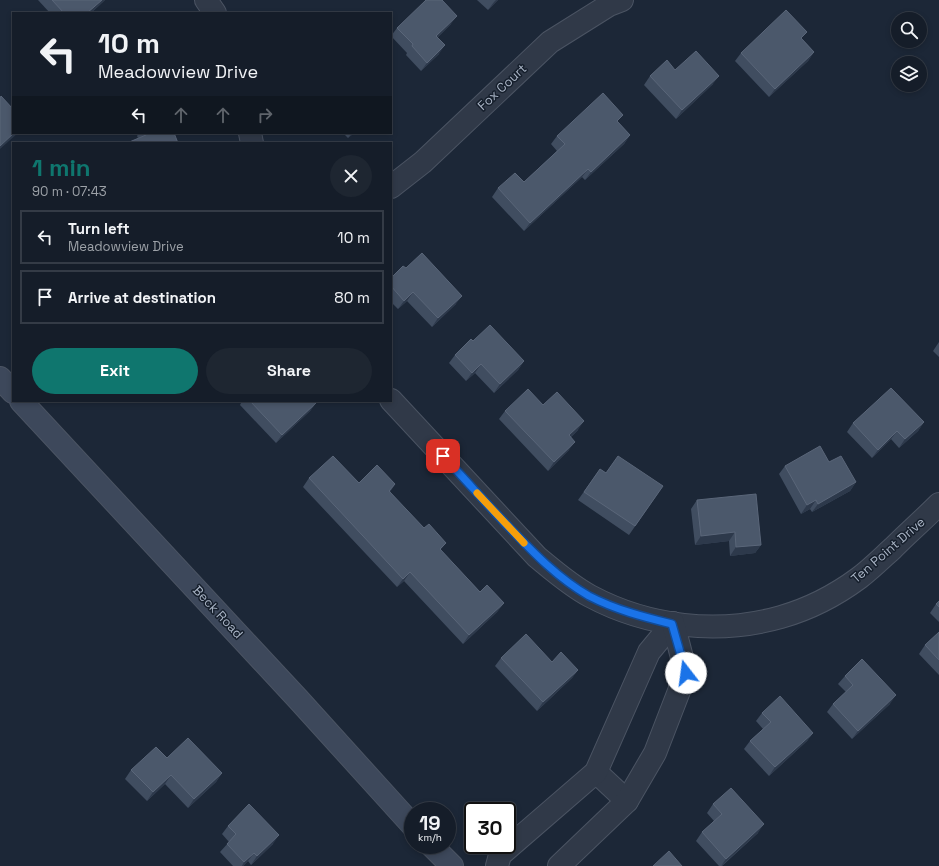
<!DOCTYPE html>
<meta charset="utf-8">
<style>
:root{--surface:#151d29;--page:#1e2631;--text:#f1f3f6;--muted:#9da2a8;--line:#343b46;--accent:#0f766e}
body{margin:0;font-family:"Space Grotesk",sans-serif;background:var(--page);color:var(--text);height:100vh;display:flex;flex-direction:column;font-size:15px;white-space:nowrap}
*{box-sizing:border-box;margin:0}
p{font-size:13px;color:var(--muted)}
.icon{flex:none;width:22px;height:22px;fill:none;stroke:currentColor;stroke-width:2;stroke-linecap:round;stroke-linejoin:round}
.map{position:relative;flex:1;overflow:hidden}
.side{position:absolute;left:12px;top:142px;width:380px;height:260px;display:flex;flex-direction:column;background:var(--surface);border-radius:0px;box-shadow:0 2px 6px #0003,0 0 0 1px var(--line)}
.side>*{flex:none}
.hud{position:absolute;left:12px;top:12px;width:380px;height:122px;border-radius:0px;box-shadow:0 2px 6px #0003,0 0 0 1px var(--line);background:#151d29;color:var(--text);overflow:hidden}
.fabs{position:absolute;left:891px;top:12px;display:grid;gap:8px}
.fabs a{display:grid;place-items:center;width:36px;height:36px;border-radius:50%;background:var(--surface);box-shadow:0 2px 6px #0003,0 0 0 1px var(--line);font-size:20px}
.speed{position:absolute;left:404px;top:802px;display:flex;gap:8px;font-size:20px;font-weight:700;text-align:center}
.speed>*{display:grid;place-content:center;width:52px;height:52px;border-radius:50%;background:var(--surface);box-shadow:0 2px 6px #0003,0 0 0 1px var(--line);line-height:1}
.speed small{font-size:10px;font-weight:400}
.speed .limit{border:2px solid #111;border-radius:6px;background:#fff;color:#111}
.pin{position:absolute;display:grid;place-items:center;width:34px;height:34px;color:#fff;margin:-17px;border-radius:8px;box-shadow:0 2px 6px #0006}
.me{position:absolute;width:44px;margin:-22px;rotate:345deg;stroke-linejoin:round;filter:drop-shadow(0 0 3px #0008)}
.turn{display:flex;align-items:center;gap:14px;height:84px;padding:0 20px;font-size:18px}
.turn .icon{width:52px;height:52px;stroke-width:2.5}
.turn b{display:block;font-size:28px;line-height:34px}
.lanes{display:flex;align-items:center;height:38px;padding:0 20px;background:#0003;justify-content:center;gap:20px;direction:ltr}
.lanes .off{opacity:.35}
.round{display:grid;place-items:center;flex:none;width:42px;height:42px;border-radius:21px;background:var(--page)}
.overview{display:flex;align-items:center;justify-content:space-between;height:68px;padding:0 20px}
h1{font-size:24px;font-weight:600;line-height:30px;color:var(--accent)}
.action{display:flex;gap:8px;margin-top:auto;padding:8px 20px}
.action a{flex:1;height:46px;border-radius:24px;background:var(--accent);color:#fff;font-size:16px;font-weight:600;line-height:46px;text-align:center}
.action a+a{background:var(--page);color:var(--text)}
ul{padding:0;list-style:none}
li{display:flex;align-items:center;gap:12px;height:54px;margin:0 8px 6px;padding:0 12px;border:2px solid var(--line);border-radius:0px}
li div{flex:1}
li b{display:block;font-size:15px}
li em{font-style:normal}
.map>svg:first-child{display:block}
.lines{fill:none;stroke-linecap:round;stroke-linejoin:round}
.street-casing{stroke:#4b5463;stroke-width:24}
.secondary-casing{stroke:#4b5463;stroke-width:24}
.street{stroke:#303948;stroke-width:22}
.secondary{stroke:#3d485b;stroke-width:22}
.wall{fill:#404d60}
.shaded-wall{fill:#2d394b}
.building{fill:#4b586b;stroke:#5a6679}
.route-casing{stroke:#114b97;stroke-width:10}
.route{stroke:#1a73e8;stroke-width:7}
.slow{stroke:#f59e0b;stroke-width:7}
.labels{text-anchor:middle;dominant-baseline:central;stroke-width:3;stroke-linejoin:round;paint-order:stroke}
.street-label{font-size:13px;fill:#a9b4c5;stroke:#161f2c}
</style>
<div class="map">
<svg width="939" height="866" viewBox="0 0 939 866">
<rect width="100%" height="100%" fill="#1c2737"/>
<g class="lines">
<g class="street-casing">
<g id="street">
<polyline points="206,0 215,13"/>
<polyline points="250,133 252,143"/>
<polyline points="391,187 423,162 550,42 609,5 622,0"/>
<path d="M 391,400 L 537,557 C 554,571 571,586 590,596 C 648,627 718,635 781,617 C 809,609 836,595 859,578 C 871,569 882,558 893,548 C 908,533 924,519 939,504"/>
<polyline points="596,772 627,801"/>
<polyline points="497,866 500,855 596,772 649,652 673,623"/>
<polyline points="559,866 627,801 655,753 686,673 673,623"/>
</g>
</g>
<g class="secondary-casing">
<g id="secondary">
<polyline points="0,378 13,392"/>
<polyline points="21,401 298,699 413,826"/>
<polyline points="431,845 452,866"/>
</g>
</g>
<use href="#street" class="street"/>
<use href="#secondary" class="secondary"/>
</g>
<g class="wall">
<polygon points="38,0 105,0 91,13 50,13"/>
<polygon points="477,0 498,0 488,10"/>
<polygon points="451,24 437,38 439,54 421,71 406,55 407,53 391,36 397,28"/>
<polygon points="802,39 814,52 808,61 769,97 735,61 741,53"/>
<polygon points="650,76 713,84 676,119 644,85"/>
<polygon points="618,122 630,135 624,144 585,180 582,177 524,231 492,197 498,188 524,182 557,151 551,144 557,136"/>
<polygon points="139,133 174,133 138,138 137,136"/>
<polygon points="343,133 354,133 348,138"/>
<polygon points="406,268 456,304 432,327 407,301 398,309 391,302 391,278"/>
<polygon points="473,341 524,361 518,370 494,393 475,373 466,381 449,363 455,355"/>
<polygon points="939,342 939,357 933,351"/>
<polygon points="242,401 315,401 316,403 310,411 276,443 240,405"/>
<polygon points="543,405 578,430 571,437 569,450 548,471 499,419 505,411"/>
<polygon points="924,422 918,431 899,448 891,439 872,458 847,432 853,423"/>
<polygon points="829,462 856,482 850,491 812,512 810,509 801,514 779,474 785,466"/>
<polygon points="600,469 606,473 663,486 629,535 578,500"/>
<polygon points="309,478 359,483 395,484 390,492 441,551 480,592 504,603 497,612 463,644 404,581 397,587 303,487"/>
<polygon points="697,500 761,545 755,553 730,556 729,541 695,545 691,509"/>
<polygon points="939,601 939,622 930,613 936,604"/>
<polygon points="939,632 939,675 919,654 925,645"/>
<polygon points="501,658 552,662 578,670 572,678 537,711 495,666"/>
<polygon points="845,676 890,704 852,739 827,712 833,704 846,692 838,684"/>
<polygon points="762,713 813,733 807,741 769,776 744,749 750,741 763,729 756,721"/>
<polygon points="167,758 222,773 216,782 188,808 165,784 147,801 125,779 131,770"/>
<polygon points="713,804 758,833 722,866 719,866 696,841 702,832 714,821 707,813"/>
<polygon points="228,826 273,844 251,865 248,861 243,866 233,866 220,852 229,842 222,834"/>
</g>
<g class="shaded-wall">
<polygon points="102,0 105,0 91,13 87,13"/>
<polygon points="496,0 498,0 488,10 494,2"/>
<polygon points="457,16 451,24 430,45 436,36"/>
<polygon points="445,45 439,54 421,71 427,63"/>
<polygon points="814,52 808,61 769,97 775,89"/>
<polygon points="719,76 713,84 676,119 682,110"/>
<polygon points="14,133 18,133 0,149 0,146"/>
<polygon points="352,133 354,133 348,138"/>
<polygon points="630,135 624,144 585,180 591,172"/>
<polygon points="588,169 582,177 524,231 530,223"/>
<polygon points="413,292 407,301 398,309 404,301"/>
<polygon points="462,296 456,304 432,327 438,318"/>
<polygon points="524,361 518,370 494,393 500,384"/>
<polygon points="481,364 475,373 466,381 472,373"/>
<polygon points="316,403 310,411 276,443 282,435"/>
<polygon points="584,421 578,430 563,444 569,435"/>
<polygon points="924,422 918,431 899,448 905,439"/>
<polygon points="897,431 891,439 872,458 878,450"/>
<polygon points="575,442 569,450 548,471 554,462"/>
<polygon points="856,482 850,491 812,512 818,504"/>
<polygon points="395,484 389,493 389,491"/>
<polygon points="816,500 810,509 801,514 807,505"/>
<polygon points="735,532 729,541 695,545 701,536"/>
<polygon points="446,543 440,551 440,549"/>
<polygon points="761,545 755,553 730,556 736,547"/>
<polygon points="410,572 404,581 397,587 403,579"/>
<polygon points="504,603 497,612 463,644 469,635"/>
<polygon points="578,670 572,678 537,711 543,702"/>
<polygon points="896,695 890,704 852,739 858,731"/>
<polygon points="813,733 807,741 769,776 775,767"/>
<polygon points="222,773 216,782 188,808 194,799"/>
<polygon points="171,775 165,784 147,801 153,792"/>
<polygon points="764,824 758,833 721,866 726,859"/>
<polygon points="279,835 273,844 251,865 257,856"/>
<polygon points="254,853 248,861 243,866 242,866 244,862"/>
</g>
<g class="building">
<polygon points="52,0 102,0 87,13 64,13"/>
<polygon points="426,0 442,0 457,16 436,36 445,45 427,63 412,46 413,44 397,28"/>
<polygon points="786,10 807,32 801,38 814,52 775,89 741,53"/>
<polygon points="696,51 719,76 682,110 650,76 667,60 675,70"/>
<polygon points="603,93 623,115 617,121 630,135 591,172 588,169 530,223 498,188 515,173 524,182 565,144 557,136"/>
<polygon points="1,96 13,109 13,133 14,133 0,146 0,98"/>
<polygon points="145,133 174,133 178,143 127,143 146,135"/>
<polygon points="422,253 462,296 438,318 413,292 404,301 391,286 391,278 403,266 406,268"/>
<polygon points="490,325 524,361 500,384 481,364 472,373 455,355 471,339 473,341"/>
<polygon points="891,388 924,422 905,439 897,431 878,450 853,423"/>
<polygon points="528,389 543,405 557,392 584,421 569,435 575,442 554,462 505,411"/>
<polygon points="250,401 315,401 316,403 282,435"/>
<polygon points="820,446 829,462 841,456 856,482 818,504 816,500 807,505 785,466"/>
<polygon points="333,456 359,483 377,465 395,484 389,491 424,528 429,524 446,543 440,549 480,592 487,585 504,603 469,635 410,572 403,579 309,478"/>
<polygon points="618,456 663,486 635,526 584,492 600,469 606,473"/>
<polygon points="756,494 761,545 736,547 735,532 701,536 697,500"/>
<polygon points="939,601 939,607 936,604"/>
<polygon points="939,632 939,660 925,645"/>
<polygon points="526,634 552,662 561,652 578,670 543,702 501,658"/>
<polygon points="862,659 896,695 858,731 833,704 853,685 845,676"/>
<polygon points="780,696 813,733 775,767 750,741 771,722 762,713"/>
<polygon points="188,738 222,773 194,799 171,775 153,792 131,770 156,747 167,758"/>
<polygon points="731,788 764,824 726,859 702,832 722,814 713,804"/>
<polygon points="249,804 279,835 257,856 254,853 244,862 227,844 236,834 228,826"/>
<polygon points="669,851 682,866 653,866"/>
</g>
<g class="lines">
<g class="route-casing">
<path id="route" d="M 443,456 C 464,478 484,501 505,523 C 531,550 556,577 589,596 C 616,610 644,617 672,624 L 686,673"/>
</g>
<use href="#route" class="route"/>
<polyline class="slow" points="477,493 524,543"/>
</g>
<g class="labels">
<g class="street-label">
<text transform="translate(502 87) rotate(-43)">Fox Court</text>
<text transform="translate(888 550) rotate(-41)">Ten Point Drive</text>
<text transform="translate(218 612) rotate(47)">Beck Road</text>
</g>
</g>
</svg>
<div class="fabs">
<a><svg class="icon" aria-label="search" viewBox="0 0 24 24"><circle cx="10" cy="10" r="6"/><path d="M15 15l6 6"/></svg></a>
<a><svg class="icon" aria-label="layers" viewBox="0 0 24 24"><path d="M12 4l9 5-9 5-9-5zM3 14l9 5 9-5"/></svg></a>
</div>
<div class="speed"><div>19<small>km/h</small></div><div class="limit">30</div></div>
<div class="pin" style="left:443px;top:456px;background:#d93025"><svg class="icon" aria-label="arrive" viewBox="0 0 24 24"><path d="M6 21V4h12l-3 4 3 4H6"/></svg></div>
<svg class="me" style="left:686px;top:673px" viewBox="-20 -20 40 40"><circle r="19" fill="#fff"/><path d="M0-13L10 11 0 6-10 11z" fill="#1a73e8"/></svg>
<div class="hud">
<div class="turn"><svg class="icon" aria-label="left" viewBox="0 0 24 24"><path d="M17 20v-9H6M10 6l-5 5 5 5"/></svg><div><b>10 m</b>Meadowview Drive</div></div>
<div class="lanes"><svg class="icon" aria-label="left" viewBox="0 0 24 24"><path d="M17 20v-9H6M10 6l-5 5 5 5"/></svg><svg class="icon off" aria-label="ahead" viewBox="0 0 24 24"><path d="M12 20V5M6 11l6-6 6 6"/></svg><svg class="icon off" aria-label="ahead" viewBox="0 0 24 24"><path d="M12 20V5M6 11l6-6 6 6"/></svg><svg class="icon off" aria-label="right" viewBox="0 0 24 24"><path d="M7 20v-9h11M14 6l5 5-5 5"/></svg></div>
</div>
<section class="side">
<div class="overview"><div><h1>1 min</h1><p>90 m · 07:43</p></div><a class="round"><svg class="icon" aria-label="close" viewBox="0 0 24 24"><path d="M6 6l12 12M18 6L6 18"/></svg></a></div>
<ul>
<li><svg class="icon" aria-label="left" viewBox="0 0 24 24"><path d="M17 20v-9H6M10 6l-5 5 5 5"/></svg><div><b>Turn left</b><p>Meadowview Drive</p></div><em>10 m</em></li>
<li><svg class="icon" aria-label="arrive" viewBox="0 0 24 24"><path d="M6 21V4h12l-3 4 3 4H6"/></svg><div><b>Arrive at destination</b></div><em>80 m</em></li>
</ul>
<div class="action"><a>Exit</a><a>Share</a></div>
</section>
</div>
